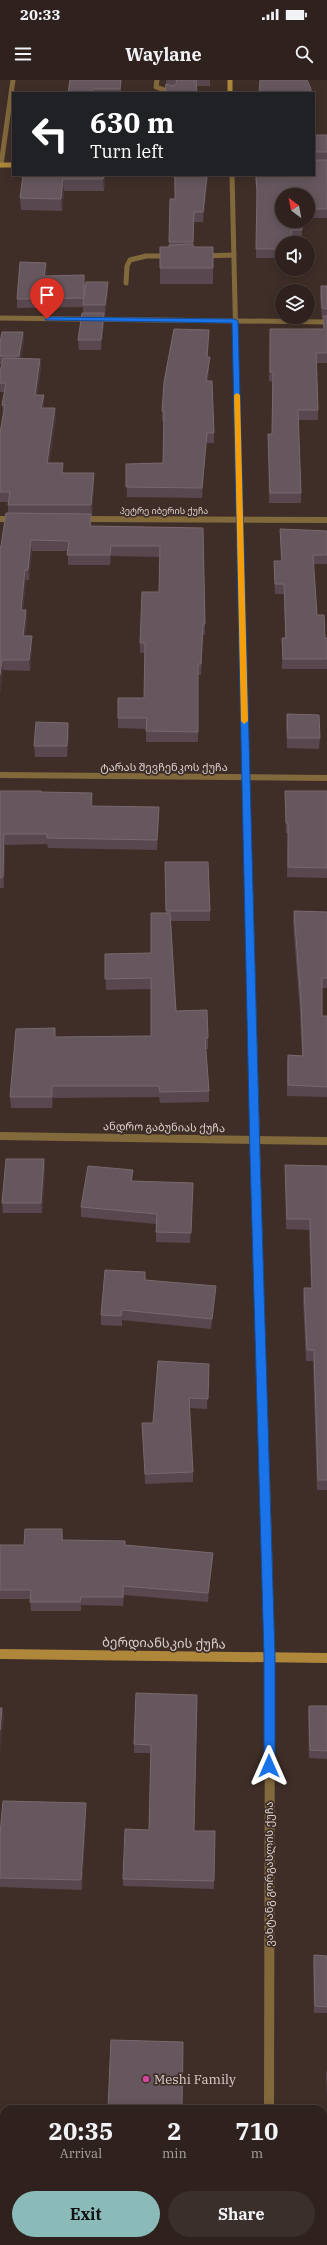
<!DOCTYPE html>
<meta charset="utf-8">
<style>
:root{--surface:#2f221e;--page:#3b2f2b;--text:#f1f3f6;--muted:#a7a4a4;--line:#4a3f3c;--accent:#8bbbb9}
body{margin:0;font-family:"IBM Plex Serif","Noto Sans Georgian",serif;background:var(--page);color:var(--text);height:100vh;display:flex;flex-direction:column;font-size:15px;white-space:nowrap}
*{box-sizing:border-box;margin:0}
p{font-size:13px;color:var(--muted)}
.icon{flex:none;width:22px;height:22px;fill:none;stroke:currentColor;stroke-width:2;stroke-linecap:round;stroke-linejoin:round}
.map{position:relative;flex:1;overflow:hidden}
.drawer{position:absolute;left:0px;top:2025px;width:327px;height:140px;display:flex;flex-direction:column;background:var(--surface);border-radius:12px 12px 0 0;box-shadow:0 2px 10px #0003,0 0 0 1px var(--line)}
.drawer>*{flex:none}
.guide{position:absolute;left:12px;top:12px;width:303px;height:84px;border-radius:0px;box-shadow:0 2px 10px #0003,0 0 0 1px var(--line);background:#202124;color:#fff;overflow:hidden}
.needle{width:26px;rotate:328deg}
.tools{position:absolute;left:275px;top:108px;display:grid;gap:8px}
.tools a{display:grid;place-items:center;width:40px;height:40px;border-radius:50%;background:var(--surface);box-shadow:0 2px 10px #0003,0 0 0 1px var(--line);font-size:20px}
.pin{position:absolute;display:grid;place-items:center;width:34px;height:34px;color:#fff;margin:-41px -17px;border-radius:50% 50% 50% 0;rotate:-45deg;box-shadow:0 0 4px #0007}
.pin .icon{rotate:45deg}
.me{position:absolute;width:44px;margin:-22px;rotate:0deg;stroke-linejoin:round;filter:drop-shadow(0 0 3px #0008)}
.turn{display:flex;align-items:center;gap:14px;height:84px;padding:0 12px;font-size:18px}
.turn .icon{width:52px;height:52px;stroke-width:2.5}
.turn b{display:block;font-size:28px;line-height:34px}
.eta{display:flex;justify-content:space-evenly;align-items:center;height:68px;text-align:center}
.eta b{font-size:24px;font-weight:700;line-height:28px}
.cta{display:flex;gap:8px;margin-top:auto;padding:8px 12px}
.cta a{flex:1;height:46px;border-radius:24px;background:var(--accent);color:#111;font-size:16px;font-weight:700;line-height:46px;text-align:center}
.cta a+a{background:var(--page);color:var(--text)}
.status{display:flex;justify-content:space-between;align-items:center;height:28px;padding:0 20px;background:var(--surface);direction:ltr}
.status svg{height:11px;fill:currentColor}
header{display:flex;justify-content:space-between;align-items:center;height:52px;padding:0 12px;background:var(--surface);font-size:18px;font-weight:700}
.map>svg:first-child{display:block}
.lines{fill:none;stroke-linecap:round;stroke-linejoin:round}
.lane{stroke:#82693c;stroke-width:5}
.street-far3{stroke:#82693c;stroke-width:5}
.street-far2{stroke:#82693c;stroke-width:6}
.street-far1{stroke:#82693c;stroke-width:8}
.street{stroke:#82693c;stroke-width:10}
.secondary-far1{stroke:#ae873b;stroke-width:5}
.secondary{stroke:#ae873b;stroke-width:10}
.wall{fill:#58474f}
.shaded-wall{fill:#48373a}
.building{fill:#66565d;stroke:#78696e}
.route{fill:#1a73e8;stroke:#114b97}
.slow{fill:#f59e0b}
.hotel-dot{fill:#d1479c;stroke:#3f2e28;stroke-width:1.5}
.labels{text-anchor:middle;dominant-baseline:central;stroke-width:3.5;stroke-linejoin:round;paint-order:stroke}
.far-street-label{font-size:9px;fill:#dbd0cc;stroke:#3f2e28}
.street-label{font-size:11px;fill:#dbd0cc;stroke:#3f2e28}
.near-street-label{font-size:13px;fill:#dbd0cc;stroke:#3f2e28}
.near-poi-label{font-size:13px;fill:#dbd0cc;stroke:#3f2e28;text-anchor:start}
</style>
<div class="status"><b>20:33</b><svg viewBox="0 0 49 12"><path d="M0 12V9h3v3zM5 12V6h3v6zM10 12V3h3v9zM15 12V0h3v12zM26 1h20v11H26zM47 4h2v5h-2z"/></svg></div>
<header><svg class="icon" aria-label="menu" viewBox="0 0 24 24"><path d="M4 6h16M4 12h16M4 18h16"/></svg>Waylane<svg class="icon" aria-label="search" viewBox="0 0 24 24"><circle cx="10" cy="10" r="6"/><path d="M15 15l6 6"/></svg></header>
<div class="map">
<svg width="327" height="2165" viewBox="0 0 327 2165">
<rect width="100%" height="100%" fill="#3f2e28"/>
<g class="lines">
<g class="lane">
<polyline points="157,0 156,7 173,13"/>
<polyline points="203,176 234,175"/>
<polyline points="126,203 127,186 130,180 146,176 169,176"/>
</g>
<g class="street-far3">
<polyline points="1,85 13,0"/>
<polyline points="232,95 238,353"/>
<polyline points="0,238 327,242"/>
</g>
<g class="street-far2">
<polyline points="238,352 249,809"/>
<polyline points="0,439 16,439"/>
<polyline points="82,439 327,440"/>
<polyline points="0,695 327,698"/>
</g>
<g class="street-far1">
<polyline points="249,808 265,1400"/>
<polyline points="0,1056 327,1061"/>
</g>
<g class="street">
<polyline points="265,1399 270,1577 269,2029"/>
<polyline points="268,2161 268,2165"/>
</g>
<g class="secondary-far1">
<polyline points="230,0 230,13"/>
<polyline points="0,85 13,85"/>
</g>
<polyline class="secondary" points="0,1574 327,1578"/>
</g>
<g class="wall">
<polygon points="70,0 121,0 121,13 68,13"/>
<polygon points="166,0 210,0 210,6 197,6 197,13 166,4"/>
<polygon points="314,55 327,55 327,138 308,138 308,115 282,115 302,150 302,159 292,159 282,163 282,178 256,178 257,121 255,95 314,95"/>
<polygon points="23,95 105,95 104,111 64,111 62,131 21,130 20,118"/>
<polygon points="174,95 208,95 203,142 194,142 193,167 213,188 213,204 160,204 160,188 169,167 170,119 175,119"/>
<polygon points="47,192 46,196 85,204 85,215 108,202 108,212 105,235 104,235 104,243 101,270 79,270 78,260 83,233 83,227 17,228 17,219"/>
<polygon points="321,206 327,206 327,283 317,283 318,330 318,340 298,340 301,413 301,423 269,423 268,364 268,354 272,354 272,302 269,301 270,249 323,249 323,238 322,238 320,216"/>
<polygon points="209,250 207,277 209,287 208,301 214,353 214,363 206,363 202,418 127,417 126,384 163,383 164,341 162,341 162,331"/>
<polygon points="23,252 24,260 21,278 40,279 41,288 37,315 44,315 44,324 43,328 56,338 49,383 64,393 94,403 92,435 91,435 91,446 203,448 205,555 203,555 201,595 198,595 198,662 146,662 146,649 118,648 118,638 144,618 145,573 140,573 140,563 159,512 160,477 111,476 110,485 68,485 68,471 32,471 29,500 26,500 23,530 27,540 25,556 32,566 30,591 3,590 0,613 1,466 8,433 8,422 0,422 0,352 3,334 2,325 5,312 0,312 0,292 2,284 0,284 0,263"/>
<polygon points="280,449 327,451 327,484 313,484 317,535 325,558 327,558 327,589 282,589 282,558 285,558 284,514 275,514 274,491 274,481 281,481 280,459"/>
<polygon points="287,634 320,658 319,669 287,668 286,645"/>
<polygon points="68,643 69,653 67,677 35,677 34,666"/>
<polygon points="0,711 92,713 92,726 159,738 157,770 48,768 47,764 5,765 4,808 0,808"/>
<polygon points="285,711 327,711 327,798 287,797 288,753 286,753 285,722"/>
<polygon points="165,782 210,831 210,841 171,841 176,931 208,958 208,969 206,969 209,1011 209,1022 160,1023 159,1017 53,1018 52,1028 11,1028 10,1017 55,948 55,957 151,956 151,909 106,910 105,874 151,873 166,833"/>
<polygon points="294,831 327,832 327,908 322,908 322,936 327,936 327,1017 287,1016 287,986 288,975 302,976 300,933 293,842"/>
<polygon points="44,1079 45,1089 42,1133 3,1133 2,1123"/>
<polygon points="285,1085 327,1086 327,1410 317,1410 313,1281 306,1281 303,1219 304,1208 311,1208 309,1150 286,1149 285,1096"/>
<polygon points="133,1101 193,1103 190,1163 156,1162 156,1144 81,1137 81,1127"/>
<polygon points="146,1200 215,1216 211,1249 122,1240 122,1246 101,1245 101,1235"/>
<polygon points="209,1284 207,1329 189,1328 193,1392 193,1402 145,1404 143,1353 153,1343"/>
<polygon points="62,1449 63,1460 213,1473 208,1522 124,1515 123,1526 81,1525 81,1531 31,1531 30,1519 0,1519 0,1465 24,1465"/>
<polygon points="136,1613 194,1751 214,1801 214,1809 123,1806 123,1799 149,1750 151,1673 134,1673 134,1664"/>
<polygon points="309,1626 327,1626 327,1679 309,1678 308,1634"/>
<polygon points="86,1733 82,1810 0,1807 0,1754"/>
<polygon points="314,1875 327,1876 327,1933 314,1933 313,1882"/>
<polygon points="327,1990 327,2019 326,1993"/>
</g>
<g class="shaded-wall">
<polygon points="104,95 105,95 104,111 103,99"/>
<polygon points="207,95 208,95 208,99 203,142 203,132"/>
<polygon points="63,99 64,111 62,131 61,119"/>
<polygon points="46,183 47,192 44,205 44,196"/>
<polygon points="108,202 108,212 105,235 105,225"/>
<polygon points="104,233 104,243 101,270 101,260"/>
<polygon points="209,250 209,259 207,287 207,277"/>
<polygon points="23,252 24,260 20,285 19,276"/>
<polygon points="210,277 209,287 206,311 206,301"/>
<polygon points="40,279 41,288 35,324 35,315"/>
<polygon points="44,315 44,324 42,337 41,328"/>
<polygon points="55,328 56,338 48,393 47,383"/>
<polygon points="207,353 206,363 202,418 202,408"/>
<polygon points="94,393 94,403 92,435 91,425"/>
<polygon points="31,460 32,471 29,500 28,490"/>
<polygon points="111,466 111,476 110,485 110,475"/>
<polygon points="25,490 26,500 22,540 21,530"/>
<polygon points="26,530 27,540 24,566 23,556"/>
<polygon points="32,556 32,566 30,591 29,580"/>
<polygon points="2,580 3,590 0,613 0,595"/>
<polygon points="68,643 69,653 67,677 67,666"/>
<polygon points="92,713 93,724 91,736 91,726"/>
<polygon points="159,727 159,738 157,770 157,760"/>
<polygon points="4,754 5,765 4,808 3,797"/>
<polygon points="52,1006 53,1018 52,1028"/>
<polygon points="44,1079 45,1089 42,1133 41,1123"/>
<polygon points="133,1090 133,1100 131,1111 131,1101"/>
<polygon points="213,1473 212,1483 208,1522 208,1513"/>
<polygon points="2,1628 4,1636 0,1672 0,1650"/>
<polygon points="86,1723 86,1733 82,1810 81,1800"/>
</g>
<g class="building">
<polygon points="70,0 121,0 120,9 93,9 92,13 68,13"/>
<polygon points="176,0 196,0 197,13 165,13 166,4 173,6 177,3"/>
<polygon points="260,0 307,0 311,9 311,13 259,13"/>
<rect x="314" y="55" width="13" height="17"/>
<polygon points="314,79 315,80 327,80 327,129 308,129 308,115 282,115 282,141 301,141 302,150 291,150 292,163 282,163 282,169 256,169 257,111 256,95 314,95"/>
<polygon points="23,95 104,95 103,99 63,99 61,119 20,118"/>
<polygon points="175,95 207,95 203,132 194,132 193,162 169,162 170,119 175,119"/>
<polygon points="193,164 193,167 213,167 213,188 160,188 160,167 169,167 169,165"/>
<polygon points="20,182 46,183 44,196 84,195 84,218 17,219"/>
<polygon points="86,202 108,202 105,225 83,225"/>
<polygon points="321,206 327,206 327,229 322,228"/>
<polygon points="82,233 104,233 101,260 78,260"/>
<polygon points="323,236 327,236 327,273 316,273 318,330 298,330 301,413 270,413 268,354 272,354 273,292 270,292 270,249 324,249"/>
<polygon points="174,249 209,250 207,277 210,277 206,301 212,301 214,353 207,353 202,408 126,407 126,384 163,383 164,331 162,331 164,302"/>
<polygon points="2,252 23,252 19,276 0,276 0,263"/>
<polygon points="3,278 40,279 35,315 44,315 41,328 55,328 47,383 63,383 62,393 94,393 91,425 8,425 10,412 0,412 0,353 5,325 2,325 6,303 0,303 0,292"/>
<polygon points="6,433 91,434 90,446 203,448 205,544 203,544 201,584 198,584 198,652 146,651 147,638 118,638 118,618 144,618 145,563 140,563 142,512 159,512 160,466 111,466 110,475 67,475 69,461 31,460 28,490 25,490 21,530 26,530 23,556 32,556 29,580 2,580 0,595 0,466 1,466"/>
<polygon points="280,449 327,451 327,475 313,475 317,535 324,535 325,558 327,558 327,579 283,579 282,558 286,558 284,504 275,504 274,481 282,481"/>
<polygon points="287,634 319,635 320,658 288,658"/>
<polygon points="36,642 68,643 67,666 34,666"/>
<polygon points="0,711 41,711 41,712 92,713 91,726 159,727 157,760 47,758 47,754 4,754 3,797 0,798"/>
<polygon points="285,711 327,711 327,788 288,787 288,743 286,743"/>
<polygon points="165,782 208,782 210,831 166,831"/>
<polygon points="294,831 327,832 327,898 322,898 322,936 327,936 327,1007 288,1005 288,975 303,976 301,922"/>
<polygon points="151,833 170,833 176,931 207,930 208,958 205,958 209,1011 160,1012 159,1006 52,1006 52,1017 10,1017 16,949 55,948 55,957 151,956 151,898 105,899 105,874 151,873"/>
<polygon points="6,1079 44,1079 41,1123 2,1123"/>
<polygon points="285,1085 327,1086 327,1400 318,1400 314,1270 307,1270 304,1208 312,1208 310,1139 287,1139"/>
<polygon points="88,1086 133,1090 131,1101 193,1103 191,1153 156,1152 157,1134 81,1127"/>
<polygon points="105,1190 145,1192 145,1200 216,1206 212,1239 122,1230 121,1236 101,1235"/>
<polygon points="158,1281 209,1284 208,1319 189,1318 193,1392 145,1394 142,1343 153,1343"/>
<polygon points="25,1449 62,1449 62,1460 125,1461 125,1465 213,1473 208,1513 123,1506 123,1517 81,1517 80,1522 30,1522 31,1510 0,1510 0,1465 24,1465"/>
<polygon points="136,1613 197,1615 194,1751 215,1751 214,1801 123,1799 125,1749 149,1750 151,1665 134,1664"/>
<polygon points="309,1626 327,1626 327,1671 310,1670"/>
<polygon points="0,1628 2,1628 0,1650"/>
<polygon points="3,1721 86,1723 81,1800 0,1798 0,1754"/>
<polygon points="314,1875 327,1876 327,1927 315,1926"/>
<polygon points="111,1960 183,1962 182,2029 133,2029 108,2028"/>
<rect x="102" y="2161" width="82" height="4"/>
</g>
<polygon class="route" points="47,237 235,239 238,241 260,1076 275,1577 275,1686 273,1690 269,1692 265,1690 264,1686 264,1577 250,1076 232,243 45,240"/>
<polygon class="slow" points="237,313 240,315 248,641 244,644 241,641 234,315"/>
<circle class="hotel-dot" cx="146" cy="1999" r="4"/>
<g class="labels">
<g class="far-street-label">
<text x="164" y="430">პეტრე იბერის ქუჩა</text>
</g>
<g class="street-label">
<text x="164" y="687">ტარას შევჩენკოს ქუჩა</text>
<text transform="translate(164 1047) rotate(1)">ანდრო გაბუნიას ქუჩა</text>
<text transform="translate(269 1794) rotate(-90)">ვახტანგ გორგასლის ქუჩა</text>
</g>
<g class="near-street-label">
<text transform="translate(164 1563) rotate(1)">ბერდიანსკის ქუჩა</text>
</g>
<g class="near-poi-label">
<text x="154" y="1999">Meshi Family</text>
</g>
</g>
</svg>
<div class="tools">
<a><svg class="needle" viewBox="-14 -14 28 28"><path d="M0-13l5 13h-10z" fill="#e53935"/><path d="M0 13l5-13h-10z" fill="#a7a4a4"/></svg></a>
<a><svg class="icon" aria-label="sound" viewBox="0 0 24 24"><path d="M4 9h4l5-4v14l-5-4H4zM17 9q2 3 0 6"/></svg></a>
<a><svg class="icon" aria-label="layers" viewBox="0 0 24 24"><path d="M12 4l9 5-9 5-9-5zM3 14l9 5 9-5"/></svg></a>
</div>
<div class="pin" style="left:47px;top:239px;background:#d93025"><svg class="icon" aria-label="arrive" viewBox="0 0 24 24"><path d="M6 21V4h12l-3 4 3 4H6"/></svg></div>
<svg class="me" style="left:269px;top:1686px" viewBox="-20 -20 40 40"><path d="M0-17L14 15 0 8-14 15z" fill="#1a73e8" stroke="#fff" stroke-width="4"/></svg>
<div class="guide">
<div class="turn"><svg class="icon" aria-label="left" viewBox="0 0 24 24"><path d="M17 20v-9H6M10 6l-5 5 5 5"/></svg><div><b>630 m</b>Turn left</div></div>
</div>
<section class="drawer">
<div class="eta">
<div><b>20:35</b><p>Arrival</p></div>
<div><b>2</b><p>min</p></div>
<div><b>710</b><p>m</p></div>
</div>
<div class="cta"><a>Exit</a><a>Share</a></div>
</section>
</div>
